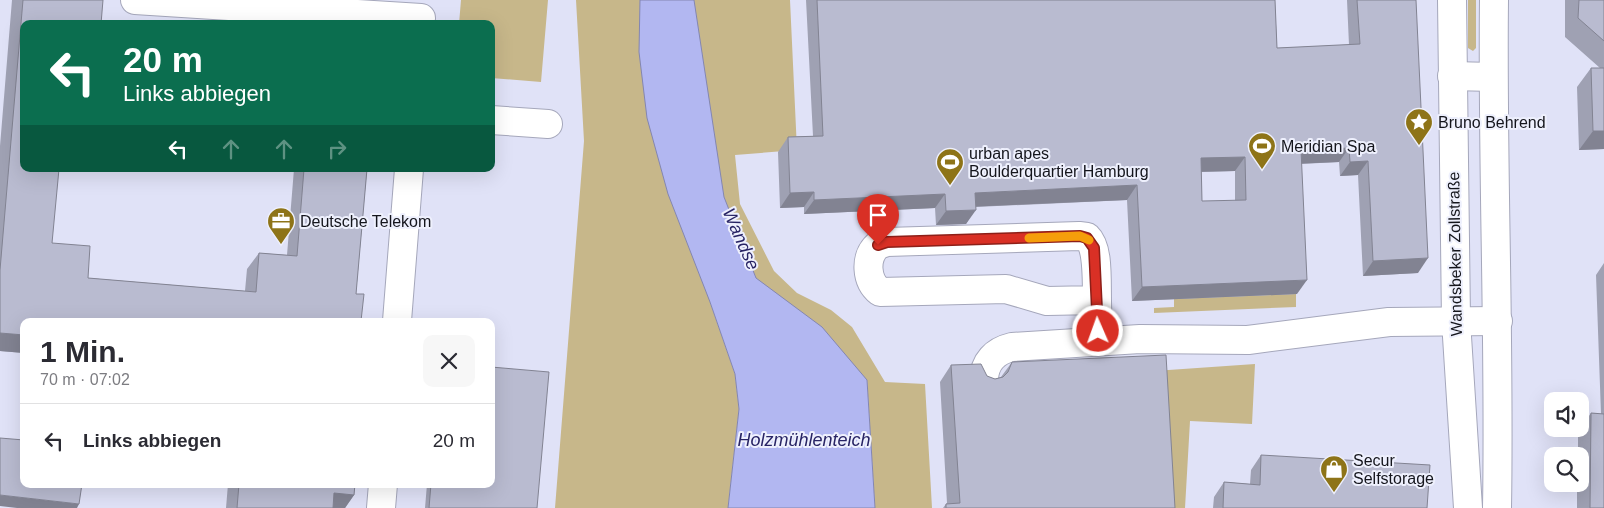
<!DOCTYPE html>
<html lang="de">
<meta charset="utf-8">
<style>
:root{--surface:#fff;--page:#f7f7f7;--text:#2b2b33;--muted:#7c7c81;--line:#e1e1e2}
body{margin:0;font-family:Helvetica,sans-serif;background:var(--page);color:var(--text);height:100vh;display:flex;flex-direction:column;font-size:19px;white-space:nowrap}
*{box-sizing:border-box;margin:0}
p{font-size:16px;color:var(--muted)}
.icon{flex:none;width:28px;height:28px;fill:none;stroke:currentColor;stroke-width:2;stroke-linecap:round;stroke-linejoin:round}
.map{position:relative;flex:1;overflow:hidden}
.sheet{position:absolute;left:20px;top:318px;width:475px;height:170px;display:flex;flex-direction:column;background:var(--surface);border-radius:10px;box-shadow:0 5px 20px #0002}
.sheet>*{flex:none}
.hud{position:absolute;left:20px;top:20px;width:475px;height:152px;border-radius:10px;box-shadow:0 5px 20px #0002;background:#0b6e4f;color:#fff;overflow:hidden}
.controls{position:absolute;left:1544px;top:392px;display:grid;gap:10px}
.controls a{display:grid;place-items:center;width:45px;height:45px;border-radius:10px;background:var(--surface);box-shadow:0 5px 20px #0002;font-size:25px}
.pin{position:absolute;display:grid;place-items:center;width:42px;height:42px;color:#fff;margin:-51px -21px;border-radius:50% 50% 50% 0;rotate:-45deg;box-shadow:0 0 5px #0007}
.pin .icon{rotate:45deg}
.me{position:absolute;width:55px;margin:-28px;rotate:358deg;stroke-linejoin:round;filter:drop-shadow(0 0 4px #0008)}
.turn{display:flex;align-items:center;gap:18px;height:105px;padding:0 20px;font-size:22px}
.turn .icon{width:65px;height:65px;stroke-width:2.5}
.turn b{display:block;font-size:35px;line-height:42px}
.lanes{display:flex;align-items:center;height:48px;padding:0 20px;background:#0003;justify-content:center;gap:25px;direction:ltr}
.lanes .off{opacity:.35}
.round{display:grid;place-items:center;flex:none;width:52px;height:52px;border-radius:10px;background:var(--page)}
.head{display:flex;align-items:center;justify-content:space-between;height:85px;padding:0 20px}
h1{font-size:30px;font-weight:700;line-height:38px}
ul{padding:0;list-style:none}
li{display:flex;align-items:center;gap:15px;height:75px;padding:0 20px;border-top:1px solid var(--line)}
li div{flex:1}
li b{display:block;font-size:19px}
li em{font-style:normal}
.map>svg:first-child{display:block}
.green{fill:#c7b78a}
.water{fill:#b2b7f1;stroke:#8386b1}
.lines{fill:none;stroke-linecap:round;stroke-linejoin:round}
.minor-casing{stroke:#a5a7bb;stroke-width:30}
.major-casing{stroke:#a5a7bb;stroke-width:30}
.minor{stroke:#fff;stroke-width:28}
.major{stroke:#fff;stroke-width:28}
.wall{fill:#9fa1b3;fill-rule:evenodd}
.shaded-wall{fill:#828392}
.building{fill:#b9bbd0;stroke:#828392;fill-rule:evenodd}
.route-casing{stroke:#8d1f18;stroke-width:12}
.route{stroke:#d93025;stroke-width:9}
.slow{stroke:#f59e0b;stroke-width:9}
.labels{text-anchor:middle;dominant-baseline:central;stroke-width:4;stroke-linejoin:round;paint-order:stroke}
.poi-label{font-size:16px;fill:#14151c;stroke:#eef0fd;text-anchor:start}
.street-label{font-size:16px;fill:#14151c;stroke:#eef0fd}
.water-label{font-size:18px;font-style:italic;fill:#282465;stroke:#eef0fd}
</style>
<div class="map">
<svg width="1604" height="508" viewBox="0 0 1604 508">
<rect width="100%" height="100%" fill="#e0e2f7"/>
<g class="green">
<polygon points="461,0 548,0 541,82 491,78 491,24 459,24"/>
<polygon points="576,0 790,0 797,150 735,155 740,204 774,271 797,293 831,310 852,327 885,382 925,384 932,508 875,508 867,380 710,302 735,374 739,409 728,508 555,508 584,141"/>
<polygon points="1468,0 1476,0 1476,48 1473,51 1468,48"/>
<polygon points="1296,294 1296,307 1154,313 1154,308 1174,307 1174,299"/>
<polygon points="1255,364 1252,424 1190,421 1185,508 1162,508 1154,371"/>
</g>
<polygon class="water" points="640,0 694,0 724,197 756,278 822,327 867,380 875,508 728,508 739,409 735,374 710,302 668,194 647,118 639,52"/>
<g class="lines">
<g class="minor-casing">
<g id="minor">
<polyline points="135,0 421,18"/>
<polyline points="1452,76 1493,77"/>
<polyline points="491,120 548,124"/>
<path d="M 1097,300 L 1047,301 L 1006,289 L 880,292 C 866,281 864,257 878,245 L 887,242 L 1079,236 L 1087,237 C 1105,254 1090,315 1103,341"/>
<polyline points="397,321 409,169"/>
<path d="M 984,380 C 984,362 995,351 1012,347 L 1140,339 L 1248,340 L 1389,322 L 1498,321"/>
<polyline points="381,508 383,484"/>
</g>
</g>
<g class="major-casing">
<g id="major">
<polyline points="1452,0 1456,321 1468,508"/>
<path d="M 1494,0 C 1492,169 1500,339 1497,508"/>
</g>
</g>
<use href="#minor" class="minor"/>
<use href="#major" class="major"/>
</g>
<g class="wall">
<polygon points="12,0 103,0 24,24 52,243 88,278 245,291 247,269 259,253 287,255 294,169 367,169 356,294 24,321 24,353 0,351 0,146"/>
<path d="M 806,0 L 1275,0 L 1277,48 L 1349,45 L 1347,0 L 1416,0 L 1418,273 L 1363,276 L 1358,175 L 1340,176 L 1339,162 L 1301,164 L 1297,294 L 1132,301 L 1127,200 L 976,207 L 966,224 L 936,225 L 935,208 L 804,214 L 804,207 L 780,208 L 778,152 L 788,137 L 813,136 ZM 1235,171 L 1235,201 L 1202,201 L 1201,172 Z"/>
<polygon points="1565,0 1604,0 1604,149 1579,150 1577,87 1591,68 1600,68 1565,37"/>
<polygon points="1604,263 1604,508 1577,508 1577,484 1580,484 1580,456 1578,456 1578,432 1591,413 1601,414 1596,275"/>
<polygon points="1012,362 1175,508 943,508 946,504 947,503 940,382 951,365 995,379 1001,377"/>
<polygon points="1261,455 1427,508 1213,508 1214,497 1224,482 1250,484 1251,470"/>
<polygon points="228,484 355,484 354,495 345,508 226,508"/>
<polygon points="427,484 491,484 537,508 425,508"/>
</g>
<g class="shaded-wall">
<polygon points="1593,131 1604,131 1604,149 1579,150"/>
<polygon points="1349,148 1339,162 1291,164 1301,150"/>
<polygon points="1245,157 1235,171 1191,172 1201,158"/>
<polygon points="1368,161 1358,175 1340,176 1350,162"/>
<polygon points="1137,185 1127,200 965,207 975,193"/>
<polygon points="814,192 804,207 780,208 790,193"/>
<polygon points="945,194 935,208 804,214 814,200"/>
<polygon points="976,210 966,224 936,225 946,211"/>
<polygon points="1428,258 1418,273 1363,276 1373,261"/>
<polygon points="1307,280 1297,294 1132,301 1142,287"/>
<polygon points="0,333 24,335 24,353 0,351"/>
<polygon points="334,493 354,495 345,508 324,508"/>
<polygon points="0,495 79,504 77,508 17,508 0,506"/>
</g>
<g class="building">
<polygon points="23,0 103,0 101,24 24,24 24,169 59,169 52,243 90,246 88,278 256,292 259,253 297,256 304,169 367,169 356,294 364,294 361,321 24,321 24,335 0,333 0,270"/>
<path d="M 817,0 L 1275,0 L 1277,48 L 1360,44 L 1357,0 L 1416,0 L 1428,258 L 1373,261 L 1368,161 L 1350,162 L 1349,148 L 1301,150 L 1307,280 L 1142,287 L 1137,185 L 975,193 L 976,210 L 946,211 L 945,194 L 814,200 L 814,192 L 790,193 L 788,137 L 823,136 ZM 1245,157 L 1246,200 L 1202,201 L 1201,158 Z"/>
<polygon points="1579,0 1604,0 1604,41 1578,18"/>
<polygon points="1591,68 1604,68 1604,131 1593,131"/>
<polygon points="1166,355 1175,508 946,508 946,504 960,503 951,365 981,364 987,376 995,379 1003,377 1008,372 1012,362"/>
<polygon points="491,367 549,372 537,508 429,508 431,484 491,484"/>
<polygon points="1591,413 1604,414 1604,508 1590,508"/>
<polygon points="0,438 24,440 24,484 82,484 79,504 0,495"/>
<polygon points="1261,455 1430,465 1427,508 1223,508 1224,482 1260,485"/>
<polygon points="239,484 355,484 354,495 334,493 333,508 237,508"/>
</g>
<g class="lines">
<g class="route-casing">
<polyline id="route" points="878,245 887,242 1080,236 1087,238 1094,248 1098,331"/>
</g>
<use href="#route" class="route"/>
<polyline class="slow" points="1029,238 1080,236 1089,240"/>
</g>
<defs>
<g id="sight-pin" transform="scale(1.4375)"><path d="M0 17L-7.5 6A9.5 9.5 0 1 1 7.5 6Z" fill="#8e7418" stroke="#eef0fd"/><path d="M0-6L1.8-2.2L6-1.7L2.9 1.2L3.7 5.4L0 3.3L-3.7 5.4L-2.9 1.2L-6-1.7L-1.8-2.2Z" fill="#fff"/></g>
<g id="stadium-pin" transform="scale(1.4375)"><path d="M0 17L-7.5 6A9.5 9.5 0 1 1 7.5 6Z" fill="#8e7418" stroke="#eef0fd"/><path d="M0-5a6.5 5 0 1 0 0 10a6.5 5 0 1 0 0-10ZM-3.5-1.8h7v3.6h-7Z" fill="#fff"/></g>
<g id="office-pin" transform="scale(1.4375)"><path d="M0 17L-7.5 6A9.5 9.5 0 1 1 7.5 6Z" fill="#8e7418" stroke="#eef0fd"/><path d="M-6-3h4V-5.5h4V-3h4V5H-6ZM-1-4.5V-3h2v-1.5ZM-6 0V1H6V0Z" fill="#fff"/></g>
<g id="shop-pin" transform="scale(1.4375)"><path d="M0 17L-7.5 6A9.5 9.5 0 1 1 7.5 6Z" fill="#8e7418" stroke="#eef0fd"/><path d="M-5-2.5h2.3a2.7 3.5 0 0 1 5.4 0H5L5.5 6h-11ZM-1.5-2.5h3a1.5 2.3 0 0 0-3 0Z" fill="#fff"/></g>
</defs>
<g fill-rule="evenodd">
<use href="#sight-pin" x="1419" y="122"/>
<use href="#stadium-pin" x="1262" y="146"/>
<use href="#stadium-pin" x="950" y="162"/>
<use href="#office-pin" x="281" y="221"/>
<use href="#shop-pin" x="1334" y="469"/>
</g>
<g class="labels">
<g class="poi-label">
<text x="1438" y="122">Bruno Behrend</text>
<text x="1281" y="146">Meridian Spa</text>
<text x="969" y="153">urban apes<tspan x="969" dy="18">Boulderquartier Hamburg</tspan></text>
<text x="300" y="221">Deutsche Telekom</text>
<text x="1353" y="460">Secur<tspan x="1353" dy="18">Selfstorage</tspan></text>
</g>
<g class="street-label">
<text transform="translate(1455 254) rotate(-91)">Wandsbeker Zollstraße</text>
</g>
<g class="water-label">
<text transform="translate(741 239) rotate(66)">Wandse</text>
<text x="804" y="440">Holzmühlenteich</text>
</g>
</g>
</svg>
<div class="controls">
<a><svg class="icon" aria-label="sound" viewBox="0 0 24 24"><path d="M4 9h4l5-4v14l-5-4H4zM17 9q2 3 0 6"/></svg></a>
<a><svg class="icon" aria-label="search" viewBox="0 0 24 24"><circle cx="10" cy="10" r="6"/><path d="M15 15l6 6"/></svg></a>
</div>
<div class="pin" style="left:878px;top:245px;background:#d93025"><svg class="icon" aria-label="arrive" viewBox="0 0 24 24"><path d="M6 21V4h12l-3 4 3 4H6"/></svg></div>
<svg class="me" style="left:1098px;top:331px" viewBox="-20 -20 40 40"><circle r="17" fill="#d93025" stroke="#fff" stroke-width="3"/><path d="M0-11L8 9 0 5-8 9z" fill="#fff"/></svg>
<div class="hud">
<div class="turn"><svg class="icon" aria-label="left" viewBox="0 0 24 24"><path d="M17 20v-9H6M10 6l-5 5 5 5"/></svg><div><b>20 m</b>Links abbiegen</div></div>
<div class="lanes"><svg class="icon" aria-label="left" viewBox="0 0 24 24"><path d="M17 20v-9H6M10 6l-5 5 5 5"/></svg><svg class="icon off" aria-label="ahead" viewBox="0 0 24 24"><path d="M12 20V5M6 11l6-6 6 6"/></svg><svg class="icon off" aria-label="ahead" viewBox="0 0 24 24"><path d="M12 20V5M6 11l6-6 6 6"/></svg><svg class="icon off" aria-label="right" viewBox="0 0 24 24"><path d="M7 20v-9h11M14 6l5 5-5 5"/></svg></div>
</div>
<section class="sheet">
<div class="head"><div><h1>1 Min.</h1><p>70 m · 07:02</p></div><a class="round"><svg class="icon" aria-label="close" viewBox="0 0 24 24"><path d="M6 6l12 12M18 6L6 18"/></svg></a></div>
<ul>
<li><svg class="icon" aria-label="left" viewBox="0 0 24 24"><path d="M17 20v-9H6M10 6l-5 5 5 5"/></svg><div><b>Links abbiegen</b></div><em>20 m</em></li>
</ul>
</section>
</div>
